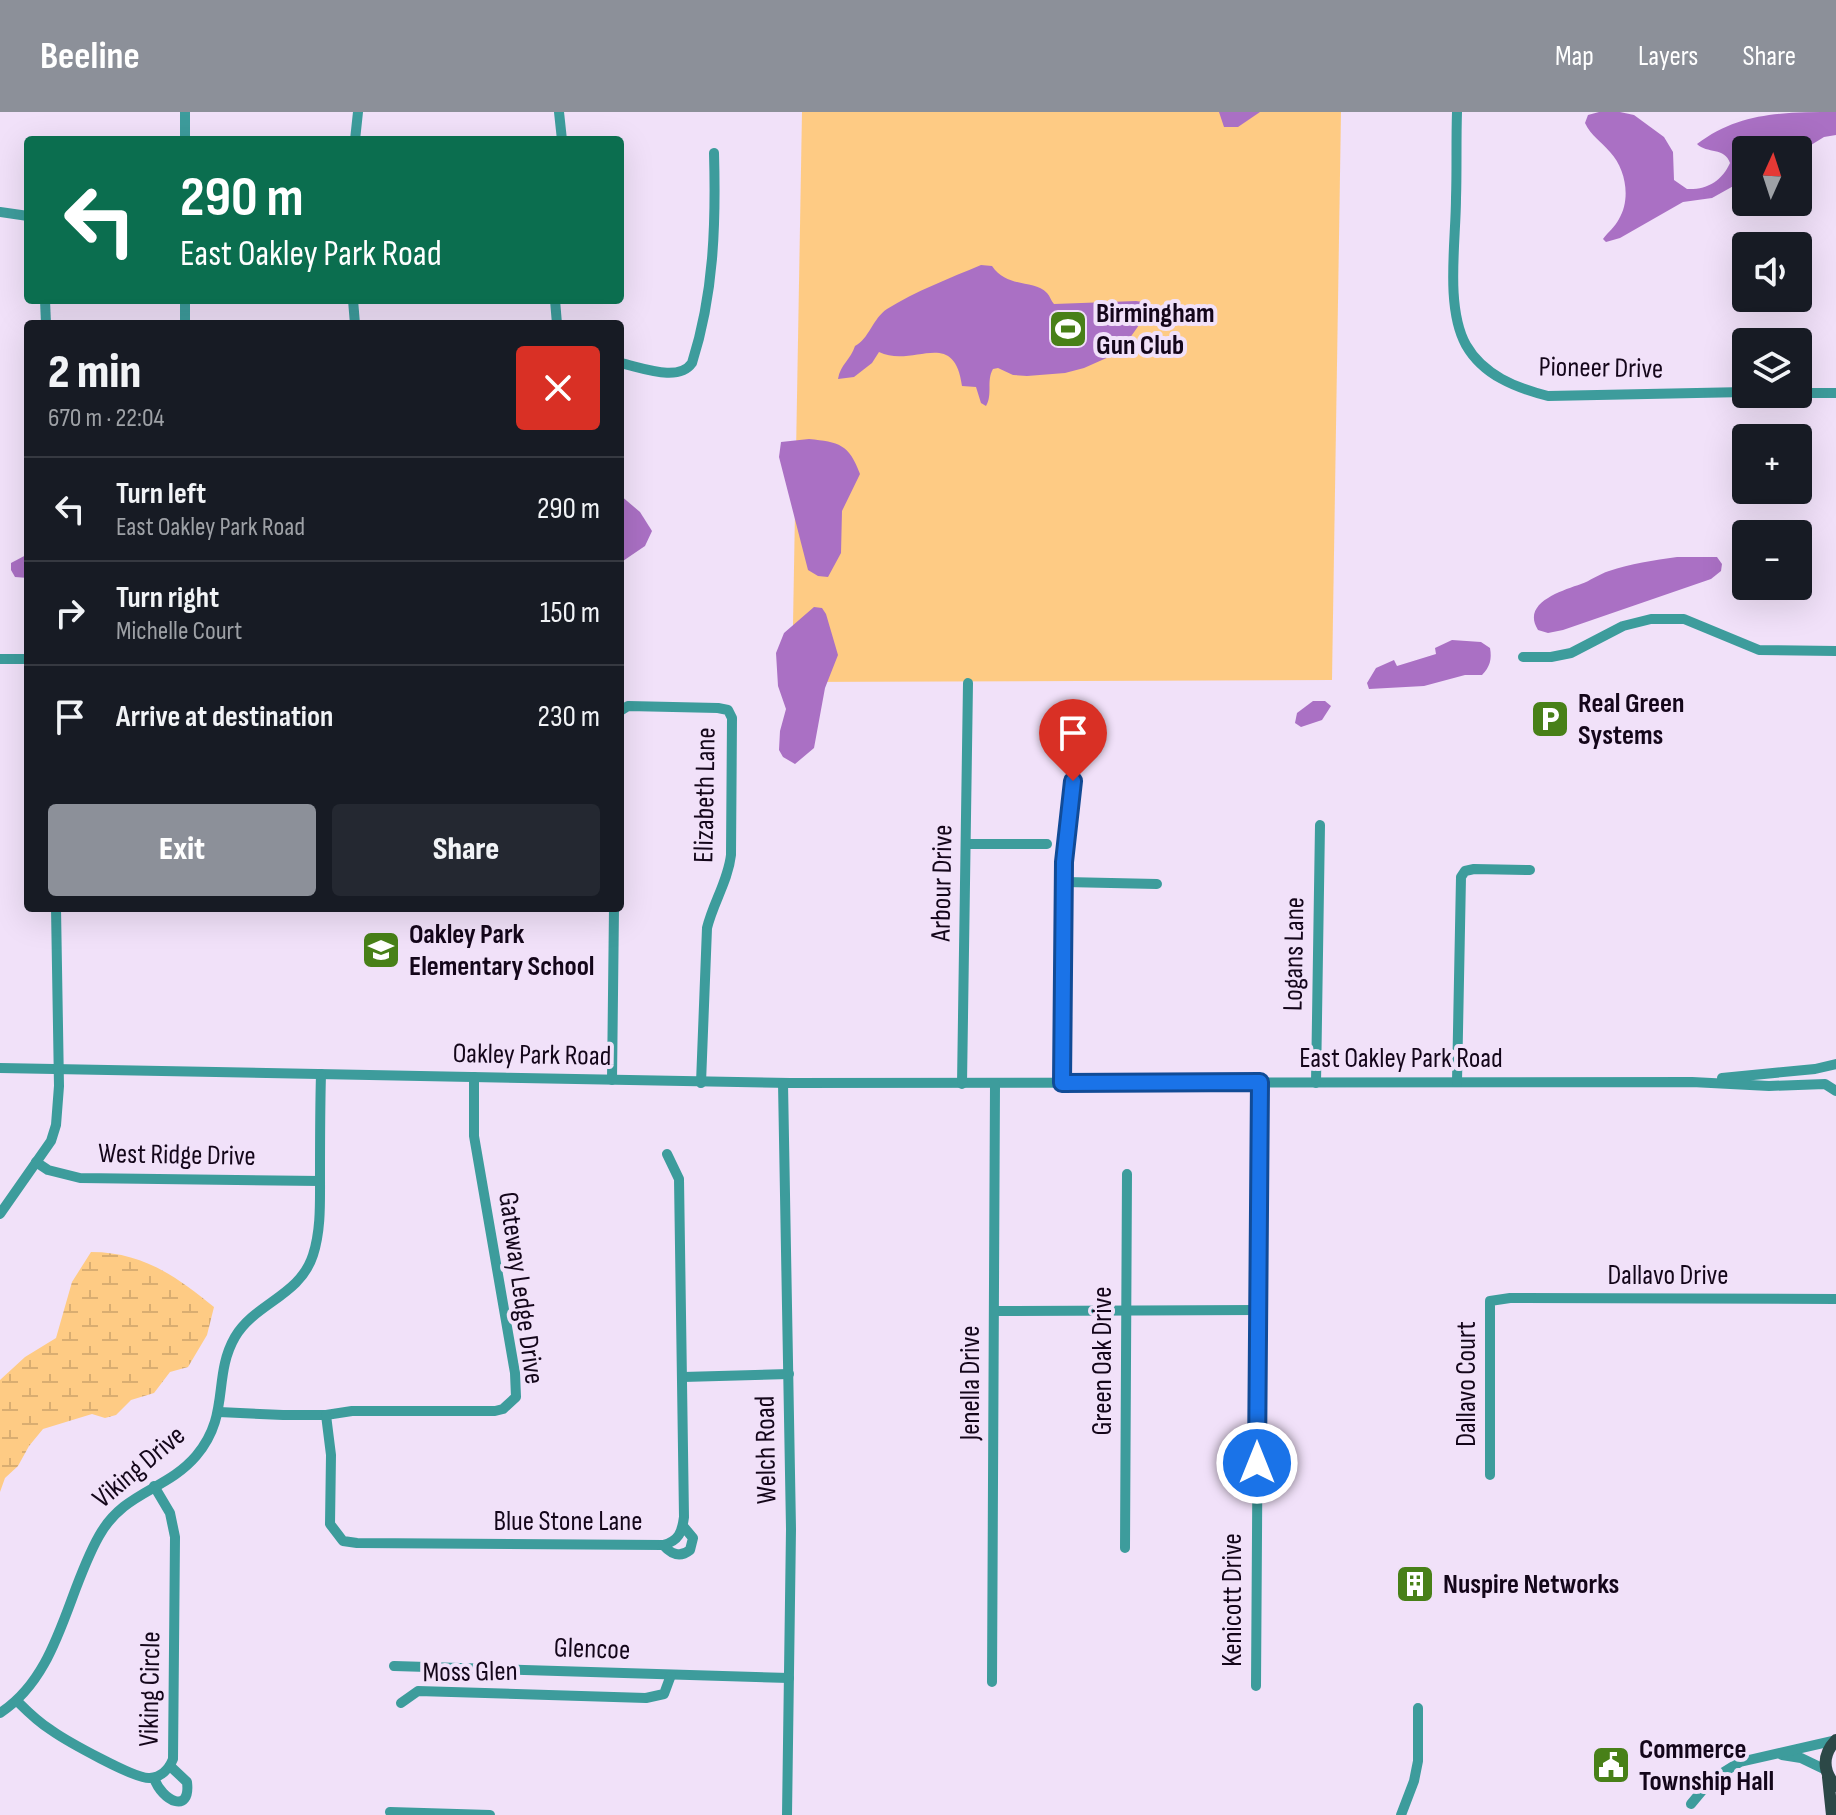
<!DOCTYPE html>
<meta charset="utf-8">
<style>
:root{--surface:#171b24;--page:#242831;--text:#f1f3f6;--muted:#9ea1a6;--line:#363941;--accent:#8c9099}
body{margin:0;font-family:"Sofia Sans Condensed",sans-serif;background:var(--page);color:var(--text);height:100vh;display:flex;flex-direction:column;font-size:30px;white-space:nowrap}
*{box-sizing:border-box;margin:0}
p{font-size:26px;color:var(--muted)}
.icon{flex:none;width:44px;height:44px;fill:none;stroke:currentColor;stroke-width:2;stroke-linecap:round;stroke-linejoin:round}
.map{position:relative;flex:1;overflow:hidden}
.drawer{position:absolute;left:24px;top:208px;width:600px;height:592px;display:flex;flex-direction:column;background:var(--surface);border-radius:8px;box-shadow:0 8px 32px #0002}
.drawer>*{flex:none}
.banner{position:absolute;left:24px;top:24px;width:600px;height:168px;border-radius:8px;box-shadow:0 8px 32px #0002;background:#0b6e4f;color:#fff;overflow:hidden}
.needle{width:52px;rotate:3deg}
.tools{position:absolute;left:1732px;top:24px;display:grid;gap:16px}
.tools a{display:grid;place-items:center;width:80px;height:80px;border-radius:8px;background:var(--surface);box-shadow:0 8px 32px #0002;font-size:40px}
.pin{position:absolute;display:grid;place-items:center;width:68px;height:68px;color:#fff;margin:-82px -34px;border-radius:50% 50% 50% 0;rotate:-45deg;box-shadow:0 0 8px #0007}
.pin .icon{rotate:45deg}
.me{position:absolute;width:88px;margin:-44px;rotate:0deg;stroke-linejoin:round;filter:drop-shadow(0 0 6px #0008)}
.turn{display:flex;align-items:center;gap:28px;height:168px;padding:0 24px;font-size:36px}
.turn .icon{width:104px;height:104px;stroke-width:2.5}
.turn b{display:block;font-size:56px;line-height:68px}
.round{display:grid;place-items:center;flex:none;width:84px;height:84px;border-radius:8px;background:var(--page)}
.summary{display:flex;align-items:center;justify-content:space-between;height:136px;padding:0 24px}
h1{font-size:48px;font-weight:800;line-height:60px}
.primary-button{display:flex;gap:16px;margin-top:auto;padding:16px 24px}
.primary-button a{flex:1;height:92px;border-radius:8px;background:var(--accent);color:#fff;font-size:32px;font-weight:800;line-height:92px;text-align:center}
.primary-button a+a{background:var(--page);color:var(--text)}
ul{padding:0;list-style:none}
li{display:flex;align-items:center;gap:24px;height:104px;padding:0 24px;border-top:2px solid var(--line)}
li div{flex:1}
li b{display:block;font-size:30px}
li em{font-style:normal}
header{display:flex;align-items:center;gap:48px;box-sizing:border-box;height:112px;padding:0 40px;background:var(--accent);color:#fff}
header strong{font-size:38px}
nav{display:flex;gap:44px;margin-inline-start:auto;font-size:28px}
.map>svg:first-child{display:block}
.wetland{fill:url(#wetland-marsh)}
.park{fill:#fecb84}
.water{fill:#aa70c4}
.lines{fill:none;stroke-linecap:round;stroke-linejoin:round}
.minor{stroke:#3d9c9c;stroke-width:10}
.major{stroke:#2c4847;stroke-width:12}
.route-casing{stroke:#114b97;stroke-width:20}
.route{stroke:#1a73e8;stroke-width:14}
.labels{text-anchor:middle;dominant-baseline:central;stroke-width:8;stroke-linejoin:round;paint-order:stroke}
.poi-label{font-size:28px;font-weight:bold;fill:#14061a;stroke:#f1e1f9;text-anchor:start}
.street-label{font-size:28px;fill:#14061a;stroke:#f1e1f9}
</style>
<header>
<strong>Beeline</strong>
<nav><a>Map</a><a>Layers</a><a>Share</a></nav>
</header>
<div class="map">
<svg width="1836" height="1703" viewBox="0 0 1836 1703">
<defs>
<pattern id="wetland-marsh" width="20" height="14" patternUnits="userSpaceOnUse" patternTransform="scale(2)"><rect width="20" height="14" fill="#fecb84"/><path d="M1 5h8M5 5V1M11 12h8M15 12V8" fill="none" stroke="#d9ad71"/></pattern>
</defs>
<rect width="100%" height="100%" fill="#f1e1f9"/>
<path class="wetland" d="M 91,1140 C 142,1140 176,1164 214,1195 L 207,1223 L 188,1255 L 170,1260 L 154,1281 L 131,1288 L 116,1303 L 105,1306 L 92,1302 L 43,1317 L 29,1334 L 18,1354 L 5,1366 L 0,1380 L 0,1268 L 25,1245 L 56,1226 L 72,1170 Z"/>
<polygon class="park" points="802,0 1341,0 1332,568 792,570"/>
<g class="water">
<polygon points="1219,0 1260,0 1238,15 1224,15"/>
<path d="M 1599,0 L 1620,0 L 1634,3 L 1664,25 L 1673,40 L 1674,68 L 1687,77 C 1707,78 1722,69 1730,51 C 1725,35 1707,42 1697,32 C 1739,0 1784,0 1836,0 L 1836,23 L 1824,25 L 1798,41 L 1798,38 L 1746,38 L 1746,67 L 1712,86 L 1683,90 L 1620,126 L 1606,130 L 1603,127 C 1608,120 1615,115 1619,107 C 1631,87 1626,57 1610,40 C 1601,29 1591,24 1585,11 L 1588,3 Z"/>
<path d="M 981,153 L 992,154 C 1008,177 1034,167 1047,181 C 1050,184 1051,189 1054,192 L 1136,189 L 1149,191 L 1151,196 L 1120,240 L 1084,256 L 1065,261 L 1027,264 L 1013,263 L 998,256 L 993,257 C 986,269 993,282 986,294 L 981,291 L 976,275 L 962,274 C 954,214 913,257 879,240 L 872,251 L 854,265 L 838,267 C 840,253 851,247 855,234 C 869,227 873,206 887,197 C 916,179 950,166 981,153 Z"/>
<path d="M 809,327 C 839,330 849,332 860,362 L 842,399 L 841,441 L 828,465 L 818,464 L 808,458 L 779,345 L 781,330 Z"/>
<polygon points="620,383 640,400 652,419 645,434 620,451"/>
<polygon points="28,442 28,466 15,465 11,458 11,451"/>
<path d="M 1677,445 L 1717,445 L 1722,452 L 1721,459 L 1711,467 L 1563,518 L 1548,521 L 1538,518 C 1521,491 1561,479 1581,472 C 1590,469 1599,462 1609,459 C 1630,452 1654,448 1677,445 Z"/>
<polygon points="814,495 822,496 826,502 838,543 825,576 814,636 795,652 783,645 779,638 780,619 786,597 778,574 776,541 784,521"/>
<path d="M 1452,528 L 1481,530 L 1490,536 C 1492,547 1490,555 1482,563 L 1465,563 L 1424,574 L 1369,577 L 1367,571 L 1376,556 L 1394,548 L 1397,554 L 1436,542 L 1435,536 Z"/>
<polygon points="1313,589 1325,589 1331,594 1322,608 1301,615 1295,611 1297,601"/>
</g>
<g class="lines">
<g class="minor">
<polyline points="559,0 562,28"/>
<path d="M 1457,0 C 1456,29 1457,58 1456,86 C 1456,129 1445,195 1466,233 C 1483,263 1516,276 1548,284 L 1746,280"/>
<polyline points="185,28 185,0"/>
<polyline points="355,28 358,0"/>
<polyline points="0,100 28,104"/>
<polyline points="45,188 46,212"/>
<polyline points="353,188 355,212"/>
<polyline points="555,188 557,212"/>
<polyline points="185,212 185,188"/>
<path d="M 620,251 C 641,255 678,271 692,251 C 714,182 716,112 714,41"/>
<polyline points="1798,281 1836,281"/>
<polyline points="1523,545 1551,545 1571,541 1623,514 1651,507 1684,507 1759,538 1836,539"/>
<polyline points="0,547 28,547"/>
<path d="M 620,599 L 628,594 L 718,596 L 728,598 L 732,606 L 731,743 C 728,769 713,791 707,816 L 701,971"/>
<polyline points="966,732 1047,732"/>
<polyline points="1065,770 1157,772"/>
<polyline points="0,956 790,971 1692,970 1769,974 1825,972 1836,979"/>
<polyline points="1722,966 1815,957 1836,952"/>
<polyline points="612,968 614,796"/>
<polyline points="1457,970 1461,765 1465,759 1474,757 1530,758"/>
<polyline points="783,971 791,1417 787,1703"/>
<polyline points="1062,971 1064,750 1073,669"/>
<polyline points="1316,971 1320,713"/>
<polyline points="962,972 968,571"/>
<polyline points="36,1050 48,1058 80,1066 320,1069"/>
<polyline points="0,1102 51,1029 56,1013 59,974 56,796"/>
<polyline points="994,1199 1257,1198"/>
<polyline points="683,1265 789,1262"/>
<polyline points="219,1300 283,1303 326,1303 352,1299 495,1299 503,1297 516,1285 515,1261 474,1024 474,965"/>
<path d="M 326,1303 L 331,1343 L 330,1412 L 343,1429 L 357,1431 L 663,1433 C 679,1429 682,1420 684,1405 L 679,1067 L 667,1042"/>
<polyline points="1490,1363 1490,1189 1510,1186 1836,1187"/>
<path d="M 663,1433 C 671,1442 680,1446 690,1438 L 693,1426 L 683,1414"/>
<polyline points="1125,1436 1127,1062"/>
<polyline points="394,1554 789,1566"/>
<polyline points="992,1570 995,972"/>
<polyline points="1256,1574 1260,970"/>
<path d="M 18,1590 C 28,1600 38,1610 51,1618 C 65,1628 136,1668 150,1666 C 161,1665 169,1657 173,1647 L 175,1425 L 170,1401 L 154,1374"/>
<polyline points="401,1591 418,1579 646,1586 664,1582 671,1563"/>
<path d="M 0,1601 C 59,1563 66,1482 99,1424 C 124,1379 166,1379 196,1344 C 231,1303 212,1265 235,1225 C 255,1191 300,1184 313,1143 C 321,1118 320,1091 320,1065 C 320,1031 320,996 321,962"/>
<polyline points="1782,1643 1801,1646 1826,1658"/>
<path d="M 154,1666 C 162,1689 191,1703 187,1670 L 170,1654"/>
<polyline points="1691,1692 1711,1668 1740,1650 1836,1628"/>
<polyline points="390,1700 490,1703"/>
<polyline points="1401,1703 1414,1669 1418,1649 1418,1596"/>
</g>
<g class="major">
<path d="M 1836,1628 C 1822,1643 1822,1659 1836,1674"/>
<polyline points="1828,1665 1832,1703"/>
</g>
</g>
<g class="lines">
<g class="route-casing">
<polyline id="route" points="1073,669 1064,750 1062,971 1260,970 1257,1351"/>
</g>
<use href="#route" class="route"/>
</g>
<defs>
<g id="stadium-square" transform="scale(2)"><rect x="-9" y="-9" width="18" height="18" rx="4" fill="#488018" stroke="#f1e1f9"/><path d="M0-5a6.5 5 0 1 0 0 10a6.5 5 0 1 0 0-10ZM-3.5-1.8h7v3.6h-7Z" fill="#fff"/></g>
<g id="parking-square" transform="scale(2)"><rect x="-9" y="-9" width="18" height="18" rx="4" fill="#488018" stroke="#f1e1f9"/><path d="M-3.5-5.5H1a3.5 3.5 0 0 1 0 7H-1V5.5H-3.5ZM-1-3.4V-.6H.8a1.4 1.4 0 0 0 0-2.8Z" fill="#fff"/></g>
<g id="school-square" transform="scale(2)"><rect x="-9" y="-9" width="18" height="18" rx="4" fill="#488018" stroke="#f1e1f9"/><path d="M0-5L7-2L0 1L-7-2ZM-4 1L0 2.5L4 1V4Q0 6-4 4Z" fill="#fff"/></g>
<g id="building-square" transform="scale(2)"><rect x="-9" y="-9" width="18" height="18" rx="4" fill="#488018" stroke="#f1e1f9"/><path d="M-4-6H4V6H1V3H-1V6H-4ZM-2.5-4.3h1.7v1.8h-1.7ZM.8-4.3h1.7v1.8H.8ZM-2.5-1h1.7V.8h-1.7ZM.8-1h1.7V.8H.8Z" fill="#fff"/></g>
<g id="civic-square" transform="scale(2)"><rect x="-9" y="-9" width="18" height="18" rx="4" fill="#488018" stroke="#f1e1f9"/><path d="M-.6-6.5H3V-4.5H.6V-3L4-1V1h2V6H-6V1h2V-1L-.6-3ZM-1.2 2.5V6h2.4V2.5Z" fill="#fff"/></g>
</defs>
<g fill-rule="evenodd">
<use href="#stadium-square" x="1068" y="217"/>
<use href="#parking-square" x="1550" y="607"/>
<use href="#school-square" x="381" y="838"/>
<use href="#building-square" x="1415" y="1472"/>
<use href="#civic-square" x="1611" y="1653"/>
</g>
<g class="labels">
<g class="poi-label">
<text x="1096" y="201">Birmingham<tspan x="1096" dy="32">Gun Club</tspan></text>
<text x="1578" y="591">Real Green<tspan x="1578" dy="32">Systems</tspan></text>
<text x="409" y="822">Oakley Park<tspan x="409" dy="32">Elementary School</tspan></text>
<text x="1443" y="1472">Nuspire Networks</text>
<text x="1639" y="1637">Commerce<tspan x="1639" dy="32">Township Hall</tspan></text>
</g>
<g class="street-label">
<text transform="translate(1601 256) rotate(1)">Pioneer Drive</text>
<text transform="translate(705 683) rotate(-89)">Elizabeth Lane</text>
<text transform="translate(942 771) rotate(-89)">Arbour Drive</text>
<text transform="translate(1294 842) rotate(-89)">Logans Lane</text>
<text transform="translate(532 943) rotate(1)">Oakley Park Road</text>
<text x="1401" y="946">East Oakley Park Road</text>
<text transform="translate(177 1043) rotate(1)">West Ridge Drive</text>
<text x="1668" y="1163">Dallavo Drive</text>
<text transform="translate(521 1176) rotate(82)">Gateway Ledge Drive</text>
<text transform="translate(1102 1249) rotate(-90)">Green Oak Drive</text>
<text transform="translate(970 1271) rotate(-90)">Jenella Drive</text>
<text transform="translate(1466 1272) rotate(-90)">Dallavo Court</text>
<text transform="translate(766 1338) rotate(-91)">Welch Road</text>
<text transform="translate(139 1355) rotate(-40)">Viking Drive</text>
<text x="568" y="1409">Blue Stone Lane</text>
<text transform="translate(1232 1488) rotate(-90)">Kenicott Drive</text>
<text transform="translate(592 1537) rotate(2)">Glencoe</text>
<text transform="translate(470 1560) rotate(-1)">Moss Glen</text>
<text transform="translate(150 1577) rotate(-89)">Viking Circle</text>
</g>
</g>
</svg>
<div class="tools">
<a><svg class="needle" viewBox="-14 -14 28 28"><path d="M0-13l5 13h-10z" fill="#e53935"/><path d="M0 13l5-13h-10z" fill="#9ea1a6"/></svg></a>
<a><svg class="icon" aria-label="sound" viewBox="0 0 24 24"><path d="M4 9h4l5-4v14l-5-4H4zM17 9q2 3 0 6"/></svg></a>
<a><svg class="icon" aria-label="layers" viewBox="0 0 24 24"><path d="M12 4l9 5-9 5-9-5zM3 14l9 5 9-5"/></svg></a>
<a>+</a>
<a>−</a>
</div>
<div class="pin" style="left:1073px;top:669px;background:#d93025"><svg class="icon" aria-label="arrive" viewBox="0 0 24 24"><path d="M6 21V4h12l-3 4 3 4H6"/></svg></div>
<svg class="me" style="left:1257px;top:1351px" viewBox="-20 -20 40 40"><circle r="17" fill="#1a73e8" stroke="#fff" stroke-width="3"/><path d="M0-11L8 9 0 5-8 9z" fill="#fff"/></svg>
<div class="banner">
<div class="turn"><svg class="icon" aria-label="left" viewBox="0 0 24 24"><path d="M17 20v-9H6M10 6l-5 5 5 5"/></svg><div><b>290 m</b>East Oakley Park Road</div></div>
</div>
<section class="drawer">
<div class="summary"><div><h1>2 min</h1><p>670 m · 22:04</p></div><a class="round" style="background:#d93025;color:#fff"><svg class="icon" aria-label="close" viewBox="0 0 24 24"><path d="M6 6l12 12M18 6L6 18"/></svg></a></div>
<ul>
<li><svg class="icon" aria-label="left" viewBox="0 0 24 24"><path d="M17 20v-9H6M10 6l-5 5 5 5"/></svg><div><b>Turn left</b><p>East Oakley Park Road</p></div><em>290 m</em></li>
<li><svg class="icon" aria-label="right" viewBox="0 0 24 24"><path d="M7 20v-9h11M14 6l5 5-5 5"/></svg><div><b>Turn right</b><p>Michelle Court</p></div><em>150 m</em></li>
<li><svg class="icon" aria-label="arrive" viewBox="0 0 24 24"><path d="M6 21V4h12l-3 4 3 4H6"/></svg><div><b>Arrive at destination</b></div><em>230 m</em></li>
</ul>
<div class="primary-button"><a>Exit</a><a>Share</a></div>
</section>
</div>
